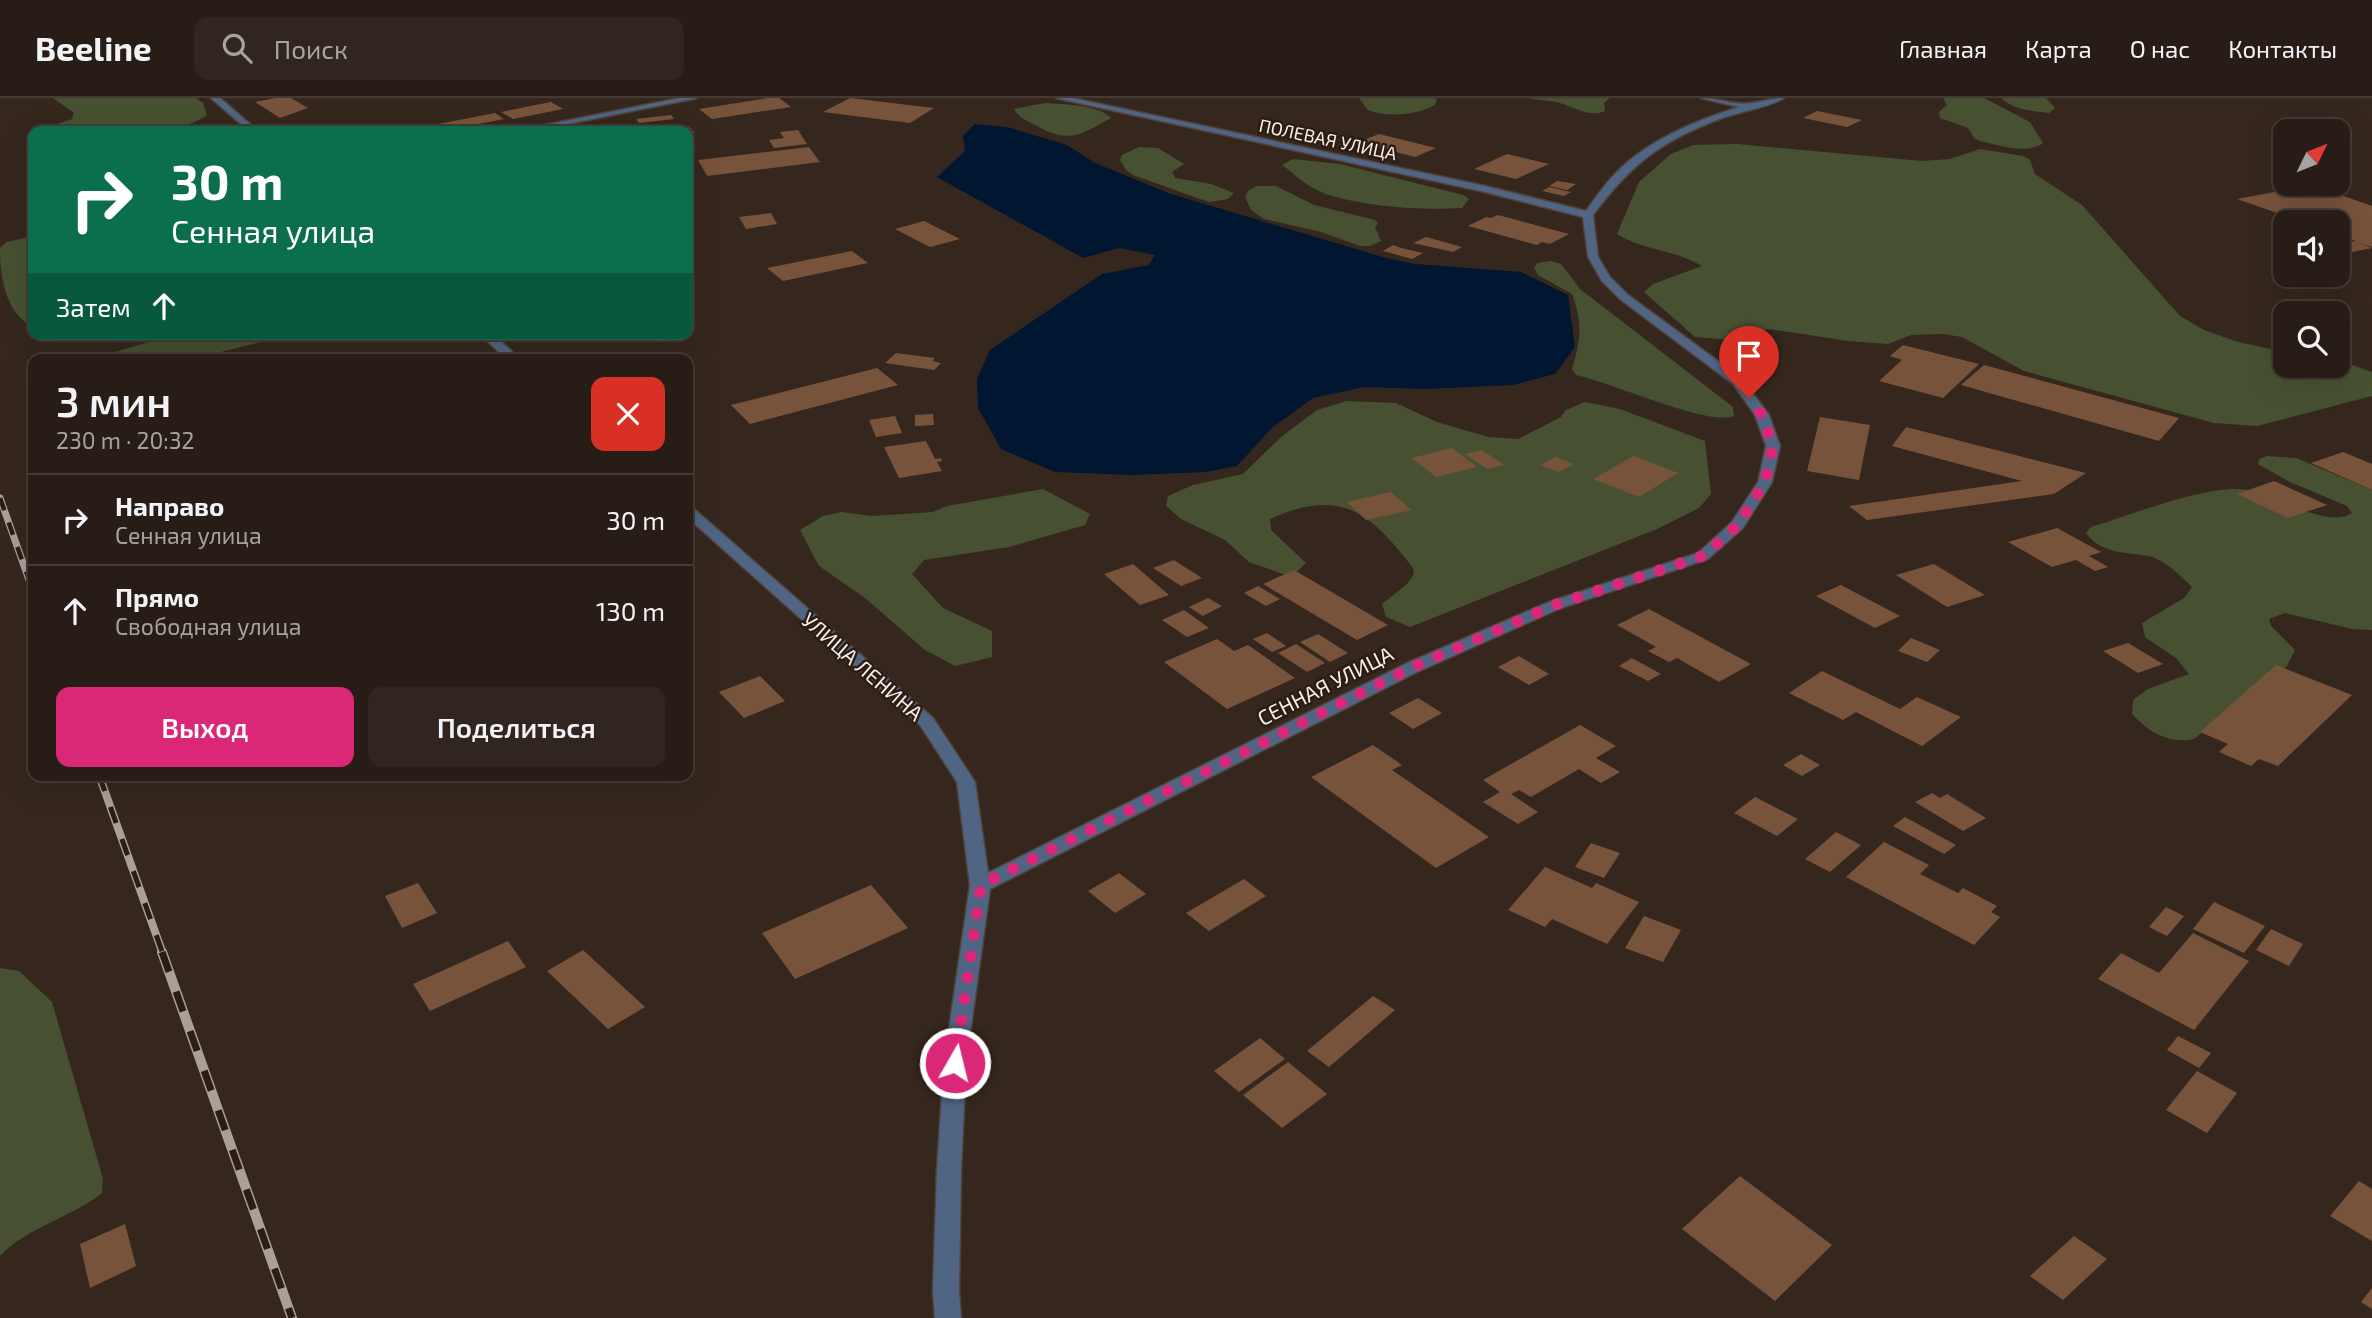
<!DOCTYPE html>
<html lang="ru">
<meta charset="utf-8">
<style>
:root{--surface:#281d16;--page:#30261f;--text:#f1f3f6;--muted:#a5a2a1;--line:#443b35;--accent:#db2777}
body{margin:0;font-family:"Exo 2",sans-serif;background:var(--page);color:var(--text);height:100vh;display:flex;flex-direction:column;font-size:26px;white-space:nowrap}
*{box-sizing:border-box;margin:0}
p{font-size:23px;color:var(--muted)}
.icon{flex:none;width:38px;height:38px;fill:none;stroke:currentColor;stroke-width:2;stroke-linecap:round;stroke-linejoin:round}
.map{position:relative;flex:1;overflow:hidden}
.drawer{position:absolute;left:28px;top:256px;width:665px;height:427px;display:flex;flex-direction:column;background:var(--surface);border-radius:14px;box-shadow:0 7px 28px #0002,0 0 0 2px var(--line)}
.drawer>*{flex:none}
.hud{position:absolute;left:28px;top:28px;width:665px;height:214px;border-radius:14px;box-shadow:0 7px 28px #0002,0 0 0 2px var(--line);background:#0b6e4f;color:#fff;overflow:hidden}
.needle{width:46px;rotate:47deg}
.tools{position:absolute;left:2273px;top:21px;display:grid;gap:14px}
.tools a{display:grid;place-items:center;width:77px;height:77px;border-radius:14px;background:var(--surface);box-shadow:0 7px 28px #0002,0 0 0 2px var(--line);font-size:35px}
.pin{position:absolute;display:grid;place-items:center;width:60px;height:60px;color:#fff;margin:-72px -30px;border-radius:50% 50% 50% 0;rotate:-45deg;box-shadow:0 0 7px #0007}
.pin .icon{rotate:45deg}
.me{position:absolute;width:77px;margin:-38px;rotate:8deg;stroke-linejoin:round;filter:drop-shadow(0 0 5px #0008)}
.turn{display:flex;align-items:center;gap:24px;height:147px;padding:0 28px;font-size:32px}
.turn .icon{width:91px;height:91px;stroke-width:2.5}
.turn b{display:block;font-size:49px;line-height:60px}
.then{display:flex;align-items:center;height:66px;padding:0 28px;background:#0003;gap:14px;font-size:26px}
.round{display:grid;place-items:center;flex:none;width:74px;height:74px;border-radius:14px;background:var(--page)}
.head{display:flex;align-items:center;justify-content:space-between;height:119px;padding:0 28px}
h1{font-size:42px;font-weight:600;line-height:52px}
.primary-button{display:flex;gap:14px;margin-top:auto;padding:14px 28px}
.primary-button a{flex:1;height:80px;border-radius:14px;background:var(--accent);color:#fff;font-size:28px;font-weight:600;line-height:80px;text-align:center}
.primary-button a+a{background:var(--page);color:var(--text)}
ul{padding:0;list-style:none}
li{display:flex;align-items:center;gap:21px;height:91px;padding:0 28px;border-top:2px solid var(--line)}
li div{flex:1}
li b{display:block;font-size:26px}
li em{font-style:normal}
header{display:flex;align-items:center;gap:42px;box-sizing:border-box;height:98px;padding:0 35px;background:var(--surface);border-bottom:2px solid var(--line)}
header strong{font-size:33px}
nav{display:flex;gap:38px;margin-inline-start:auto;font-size:24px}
.search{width:490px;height:63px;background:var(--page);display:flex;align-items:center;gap:18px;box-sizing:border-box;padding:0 24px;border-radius:14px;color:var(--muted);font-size:26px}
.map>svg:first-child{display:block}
.green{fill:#475132}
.water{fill:#011630}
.building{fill:#78533b}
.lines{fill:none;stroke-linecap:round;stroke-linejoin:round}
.street-casing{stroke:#50433a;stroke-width:3}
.street{fill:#506483;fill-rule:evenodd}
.rail-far2-casing{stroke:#ab9f98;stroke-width:7}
.rail-far1-casing{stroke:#ab9f98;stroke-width:8}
.rail-casing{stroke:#ab9f98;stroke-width:10}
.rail-far2{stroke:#2b1d14;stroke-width:4.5;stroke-dasharray:13;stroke-linecap:butt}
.rail-far1{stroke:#2b1d14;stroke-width:5;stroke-dasharray:17;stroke-linecap:butt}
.rail{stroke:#2b1d14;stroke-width:7;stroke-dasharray:21;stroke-linecap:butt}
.route{stroke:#db2777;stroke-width:12;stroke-dasharray:0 21.6}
.labels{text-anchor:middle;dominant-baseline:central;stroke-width:5;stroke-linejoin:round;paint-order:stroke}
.far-street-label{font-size:18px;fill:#f9efe9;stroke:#2b1d14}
.street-label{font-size:21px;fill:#f9efe9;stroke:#2b1d14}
</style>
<header>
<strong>Beeline</strong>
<div class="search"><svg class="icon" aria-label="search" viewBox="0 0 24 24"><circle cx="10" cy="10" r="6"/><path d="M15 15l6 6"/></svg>Поиск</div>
<nav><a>Главная</a><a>Карта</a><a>О нас</a><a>Контакты</a></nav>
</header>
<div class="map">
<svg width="2372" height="1220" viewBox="0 0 2372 1220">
<rect width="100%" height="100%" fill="#35271d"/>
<g class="green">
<path d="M 53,0 L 196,0 L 203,5 L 207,17 C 169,44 84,33 37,33 L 72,21 L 74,15 Z"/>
<path d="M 1359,0 L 1433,0 L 1437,1 L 1435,7 C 1417,17 1387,20 1368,12 Z"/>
<path d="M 1527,0 L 1610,0 L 1604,5 L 1605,13 C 1590,21 1571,7 1556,4 C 1546,2 1537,2 1527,0 Z"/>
<path d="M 1943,0 L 1984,0 L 2030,24 L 2043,45 C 2028,57 1997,47 1980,43 L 1974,40 L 1968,30 L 1940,20 L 1939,14 L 1947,7 Z"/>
<path d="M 2001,0 L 2046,0 L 2055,10 L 2049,15 C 2031,13 2014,12 2001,0 Z"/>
<path d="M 1045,5 C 1061,6 1100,7 1111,20 C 1081,37 1069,46 1037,28 C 1028,23 1020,21 1014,11 Z"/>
<path d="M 1738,46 L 1922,63 L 1950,61 L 1980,51 L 2023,58 L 2030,62 L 2035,76 L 2082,107 L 2180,218 L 2204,232 L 2238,244 L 2285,254 L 2286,268 L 2338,268 L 2338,262 L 2372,274 L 2372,298 L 2257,328 L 2214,325 L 2024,273 L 1962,239 L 1943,236 L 1911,237 L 1888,246 L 1848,243 L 1769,231 L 1730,242 L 1695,239 L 1644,194 L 1653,186 L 1702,168 C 1676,152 1644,153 1617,136 L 1639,84 L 1671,56 L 1693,47 Z"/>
<polygon points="1139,49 1158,50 1184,66 1172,74 1175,80 1211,86 1234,95 1228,101 1210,104 1200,101 1133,77 1126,72 1120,62 1122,57"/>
<path d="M 1293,61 L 1340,66 L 1463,97 L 1469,101 L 1462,110 C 1424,113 1345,108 1313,90 C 1302,84 1292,74 1282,67 Z"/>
<polygon points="1257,88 1276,88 1314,107 1375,122 1378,125 1375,129 1381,143 1370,148 1360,148 1321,134 1264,121 1251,112 1245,99 1248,93"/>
<path d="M 33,138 L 33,229 C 5,215 0,179 0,150 L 7,144 Z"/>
<path d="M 1551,163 L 1561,166 L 1580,191 L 1733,309 L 1734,318 C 1710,329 1610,284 1576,277 L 1572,271 C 1581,240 1583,227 1572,196 L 1538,177 L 1534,170 L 1538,165 Z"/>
<polygon points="176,236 293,236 193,261 91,261"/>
<path d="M 1347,303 L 1396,305 L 1437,324 L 1464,332 L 1489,339 L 1518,341 L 1561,319 L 1566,312 L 1585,304 L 1620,311 L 1705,343 L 1711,396 L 1699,410 L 1657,431 L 1410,529 L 1386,519 L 1382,506 L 1407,486 L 1414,476 L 1413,470 C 1370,414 1341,389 1270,421 L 1271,432 L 1306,465 L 1294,476 L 1283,476 L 1249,464 L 1225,442 L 1181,421 L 1166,408 L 1168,398 L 1193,387 L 1243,376 L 1281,339 L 1317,312 Z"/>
<path d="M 2267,358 L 2296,360 L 2372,392 L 2372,532 L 2352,531 L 2285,515 L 2269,521 L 2271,528 L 2295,552 L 2287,568 L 2194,641 C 2168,646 2150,635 2132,616 L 2133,602 L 2148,591 L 2189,576 L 2176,560 L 2145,539 L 2142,525 L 2184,500 L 2192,489 C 2181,478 2167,464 2152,459 C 2128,453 2103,458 2086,435 L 2091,429 C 2132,417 2215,382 2254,393 C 2278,399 2329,431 2352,415 L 2347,408 L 2290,384 L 2258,366 L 2259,361 Z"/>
<polygon points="1043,391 1090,416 1085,427 1009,449 924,462 912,476 943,510 992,533 992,559 955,568 925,552 865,500 819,468 800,432 823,418 841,414 872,418 933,414 947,408"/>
<path d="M 0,870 L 19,873 L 52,904 L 103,1081 L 102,1095 C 71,1120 27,1129 0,1158 Z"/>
</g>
<polygon class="water" points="975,26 1007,29 1067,47 1095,65 1171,96 1386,160 1416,166 1521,174 1568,197 1575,249 1555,276 1513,287 1424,291 1364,289 1313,300 1273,329 1237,368 1205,374 1132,377 1055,374 1001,351 978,310 977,281 990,252 1102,176 1149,167 1155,157 1119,150 1083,160 937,79 965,53 963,38"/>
<g class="building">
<polygon points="275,0 291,0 308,10 280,20 255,4"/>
<polygon points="768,0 779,0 791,9 712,21 699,11"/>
<polygon points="850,0 934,10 910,25 823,14"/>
<polygon points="551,4 563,11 513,21 501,14"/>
<polygon points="1817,13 1862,22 1847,29 1803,20"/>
<polygon points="495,15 504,21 448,32 438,26"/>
<polygon points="671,17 674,21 639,25 636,21"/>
<polygon points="688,28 695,35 664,33 664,32"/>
<polygon points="798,32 807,46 774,50 769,42 784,40 780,34"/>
<polygon points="1379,36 1436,50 1415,59 1358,44"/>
<polygon points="809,49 820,64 707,78 698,62"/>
<polygon points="1507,56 1549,66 1516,81 1474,71"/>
<polygon points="1557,83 1576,86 1567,92 1549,88"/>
<polygon points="2312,87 2372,108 2372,149 2356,144 2372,150 2352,154 2338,149 2338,146 2356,143 2338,137 2338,124 2303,124 2237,101"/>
<polygon points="1549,89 1571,94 1564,98 1542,93"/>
<polygon points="771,115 777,126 746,131 739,119"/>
<polygon points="1498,117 1569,136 1550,146 1542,144 1537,147 1468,128 1486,119 1491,120"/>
<polygon points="924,123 960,141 930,149 895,131"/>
<polygon points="1426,139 1462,149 1453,154 1413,145"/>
<polygon points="1393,147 1401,150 1423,155 1412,161 1383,153"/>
<polygon points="852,153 868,165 783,183 767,170"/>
<polygon points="1903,247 1979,266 1943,300 1879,283 1902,262 1890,258"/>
<polygon points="896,255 935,260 932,263 941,265 934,272 885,265"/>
<polygon points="1984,267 2179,320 2159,343 1961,287"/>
<polygon points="877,270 898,287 750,326 731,307"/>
<polygon points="933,316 934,327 915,328 915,317"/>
<polygon points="895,318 902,335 876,339 869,322"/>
<polygon points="1820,319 1870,327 1859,382 1807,373"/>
<polygon points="1906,329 2086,375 2054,396 1867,422 1849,408 2022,383 1892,348"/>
<polygon points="926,343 935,361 941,360 942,363 937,364 942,373 899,380 884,349"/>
<polygon points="1452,350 1477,369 1436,379 1412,360"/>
<polygon points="1482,352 1504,367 1487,371 1465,356"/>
<polygon points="2343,354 2372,366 2372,392 2311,365"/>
<polygon points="1634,358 1678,375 1639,399 1593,381"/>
<polygon points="1556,359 1574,366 1559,374 1540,367"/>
<polygon points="2274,383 2327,407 2288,420 2237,396"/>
<polygon points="1391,394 1411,412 1366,422 1347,404"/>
<polygon points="2057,430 2101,454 2089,458 2108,469 2095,473 2076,462 2052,469 2008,444"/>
<polygon points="1174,462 1202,480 1181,488 1153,470"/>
<polygon points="1133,466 1169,497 1140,507 1104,476"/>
<polygon points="1934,466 1985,497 1947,509 1896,477"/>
<polygon points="1294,472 1388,527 1357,542 1263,486"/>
<polygon points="1841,487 1900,518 1875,530 1816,498"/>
<polygon points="1258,488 1280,501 1266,508 1244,495"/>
<polygon points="1208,500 1222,508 1203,518 1189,509"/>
<polygon points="1649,511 1751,566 1719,584 1677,560 1669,564 1648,553 1656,549 1617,527"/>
<polygon points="1184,512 1209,530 1187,539 1162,522"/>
<polygon points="1267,535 1286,548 1272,554 1253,541"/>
<polygon points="1318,536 1348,555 1330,564 1300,544"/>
<polygon points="1911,540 1940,552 1927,564 1898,553"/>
<polygon points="1217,541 1234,553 1248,547 1295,580 1227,611 1164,564"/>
<polygon points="2128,545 2163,566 2138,575 2103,553"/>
<polygon points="1296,546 1325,565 1307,574 1278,555"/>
<polygon points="1519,558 1549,576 1529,587 1498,569"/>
<polygon points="1632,560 1661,576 1648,583 1619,568"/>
<polygon points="2276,567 2352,597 2278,668 2259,661 2251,668 2219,654 2228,646 2200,634"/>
<polygon points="1822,573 1900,611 1917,599 1961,619 1922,648 1856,614 1843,622 1789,595"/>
<polygon points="760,578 785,603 744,620 719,594"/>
<polygon points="1418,600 1442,615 1413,631 1389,615"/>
<polygon points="1580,627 1616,648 1596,660 1620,674 1601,685 1579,671 1531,699 1519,692 1511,696 1538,714 1518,726 1483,704 1500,694 1483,682"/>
<polygon points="1373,647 1402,667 1392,672 1489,739 1436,770 1311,679"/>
<polygon points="1801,656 1820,667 1802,678 1783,667"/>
<polygon points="1932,695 1940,700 1947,696 1986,720 1963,733 1915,704"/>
<polygon points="1755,699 1798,721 1777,738 1734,715"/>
<polygon points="1905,719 1956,747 1944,756 1893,728"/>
<polygon points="1836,734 1861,747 1830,774 1805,761"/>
<polygon points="1884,744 1929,767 1920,776 1958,795 1963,790 1997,808 1991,814 2000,819 1974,847 1846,779"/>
<polygon points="1591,745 1620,755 1604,780 1575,769"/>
<polygon points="1545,769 1592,790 1596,785 1639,804 1607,846 1552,821 1545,829 1508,812"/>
<polygon points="1119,775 1146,796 1115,815 1088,793"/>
<polygon points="1244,781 1266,798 1209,833 1186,815"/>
<polygon points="418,785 437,815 402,830 385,798"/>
<polygon points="871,787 908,830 795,881 762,835"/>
<polygon points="2214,804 2265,828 2244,855 2193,831"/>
<polygon points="2166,809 2184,818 2167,838 2149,829"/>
<polygon points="1644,818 1681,832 1663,864 1625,850"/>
<polygon points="2271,831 2303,846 2289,868 2256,852"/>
<polygon points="2193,835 2249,863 2194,932 2098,881 2121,855 2159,875"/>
<polygon points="508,843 526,869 430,913 413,886"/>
<polygon points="583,852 645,909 608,931 547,873"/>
<polygon points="1373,898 1395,912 1329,969 1307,953"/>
<polygon points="2178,938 2211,955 2199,970 2167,952"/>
<polygon points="1260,940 1285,961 1239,994 1214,973"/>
<polygon points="1288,964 1327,996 1282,1030 1243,997"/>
<polygon points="2197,973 2237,995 2207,1035 2166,1012"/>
<polygon points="1740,1078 1832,1147 1775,1203 1682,1131"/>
<polygon points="2359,1083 2372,1091 2372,1143 2330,1118"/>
<polygon points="125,1126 136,1168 90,1190 80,1146"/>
<polygon points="2074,1138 2107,1161 2063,1202 2030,1178"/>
<polygon points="2372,1190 2372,1211 2361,1204"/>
</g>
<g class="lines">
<g class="street-casing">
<g id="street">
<polygon points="211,0 220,0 258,33 249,33"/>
<polygon points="680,0 697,0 533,33 515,33"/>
<path d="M 1056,0 L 1072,0 L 1485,88 L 1586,113 C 1595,101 1604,87 1616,75 C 1648,42 1695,23 1739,9 L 1701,0 C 1717,0 1736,8 1751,5 C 1763,4 1772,0 1784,0 C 1767,10 1742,13 1722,20 C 1661,43 1632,65 1593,117 L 1598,159 L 1610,179 L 1628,197 L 1741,280 L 1769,317 L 1780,348 L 1772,384 L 1743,430 L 1708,461 L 1561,510 L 1417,574 L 990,791 L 966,965 L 961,1072 L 959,1193 L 961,1220 L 935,1220 L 933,1193 L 937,1072 L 944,965 L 970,787 L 957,684 L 920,627 L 688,420 L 688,409 L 693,410 L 933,620 L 975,684 L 988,775 L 1405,566 L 1549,504 L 1698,455 L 1732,424 L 1758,384 L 1766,348 L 1755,317 L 1733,286 L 1620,201 L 1602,183 L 1588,159 L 1583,119 L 1485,94 Z"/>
<polygon points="480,236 493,236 520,261 506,261"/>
</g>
</g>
<use href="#street" class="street"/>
<g class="rail-far2-casing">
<polyline id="rail-far2" points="0,400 33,493"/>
</g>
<g class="rail-far1-casing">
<polyline id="rail-far1" points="99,677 163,856"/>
</g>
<g class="rail-casing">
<polyline id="rail" points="162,854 292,1220"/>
</g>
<use href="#rail-far2" class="rail-far2"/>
<use href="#rail-far1" class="rail-far1"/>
<use href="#rail" class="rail"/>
</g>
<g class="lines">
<polyline class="route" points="955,965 981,787 1411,570 1555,507 1703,458 1738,427 1765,384 1773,348 1762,317 1749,300"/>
</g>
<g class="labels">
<g class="far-street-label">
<text transform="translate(1328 41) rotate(12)">ПОЛЕВАЯ УЛИЦА</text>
</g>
<g class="street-label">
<text transform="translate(863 568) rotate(41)">УЛИЦА ЛЕНИНА</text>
<text transform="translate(1325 587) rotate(-27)">СЕННАЯ УЛИЦА</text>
</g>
</g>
</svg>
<div class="tools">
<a><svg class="needle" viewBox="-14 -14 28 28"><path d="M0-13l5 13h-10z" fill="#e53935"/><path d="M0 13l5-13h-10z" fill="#a5a2a1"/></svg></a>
<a><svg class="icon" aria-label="sound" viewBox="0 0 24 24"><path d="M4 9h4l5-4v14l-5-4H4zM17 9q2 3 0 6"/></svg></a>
<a><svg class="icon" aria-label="search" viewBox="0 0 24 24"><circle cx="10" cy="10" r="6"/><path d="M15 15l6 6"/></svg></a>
</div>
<div class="pin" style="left:1749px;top:300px;background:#d93025"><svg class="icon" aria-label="arrive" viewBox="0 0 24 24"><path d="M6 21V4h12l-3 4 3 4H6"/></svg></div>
<svg class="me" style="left:955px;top:965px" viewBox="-20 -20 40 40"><circle r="17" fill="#db2777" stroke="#fff" stroke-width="3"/><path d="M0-11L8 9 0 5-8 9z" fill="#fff"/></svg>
<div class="hud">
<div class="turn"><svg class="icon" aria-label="right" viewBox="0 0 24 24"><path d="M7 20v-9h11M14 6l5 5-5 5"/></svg><div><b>30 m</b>Сенная улица</div></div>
<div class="then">Затем<svg class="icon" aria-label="ahead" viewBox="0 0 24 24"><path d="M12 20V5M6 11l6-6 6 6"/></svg></div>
</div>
<section class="drawer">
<div class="head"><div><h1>3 мин</h1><p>230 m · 20:32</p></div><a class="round" style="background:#d93025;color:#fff"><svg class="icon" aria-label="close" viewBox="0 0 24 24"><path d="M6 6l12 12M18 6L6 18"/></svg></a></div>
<ul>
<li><svg class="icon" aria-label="right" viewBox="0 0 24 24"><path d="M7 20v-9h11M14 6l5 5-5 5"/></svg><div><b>Направо</b><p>Сенная улица</p></div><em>30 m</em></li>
<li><svg class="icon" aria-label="ahead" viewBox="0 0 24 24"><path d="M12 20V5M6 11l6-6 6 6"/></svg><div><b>Прямо</b><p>Свободная улица</p></div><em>130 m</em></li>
</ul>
<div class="primary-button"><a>Выход</a><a>Поделиться</a></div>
</section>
</div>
